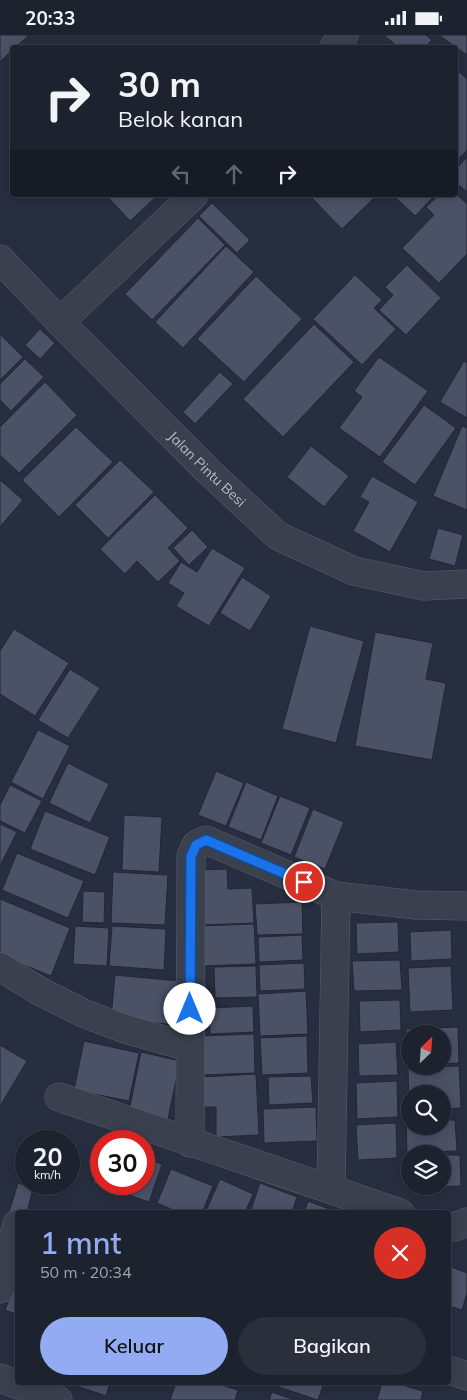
<!DOCTYPE html>
<html lang="id">
<meta charset="utf-8">
<style>
:root{--surface:#1d222f;--page:#2a2f3b;--text:#f1f3f6;--muted:#a0a4aa;--line:#3b3f4b;--accent:#93abf3}
body{margin:0;font-family:Mulish,sans-serif;background:var(--page);color:var(--text);height:100vh;display:flex;flex-direction:column;font-size:19px;white-space:nowrap}
*{box-sizing:border-box;margin:0}
p{font-size:16px;color:var(--muted)}
.icon{flex:none;width:28px;height:28px;fill:none;stroke:currentColor;stroke-width:2;stroke-linecap:round;stroke-linejoin:round}
.map{position:relative;flex:1;overflow:hidden}
.drawer{position:absolute;left:15px;top:1175px;width:436px;height:175px;display:flex;flex-direction:column;background:var(--surface);border-radius:5px;box-shadow:0 2px 12px #0003,0 0 0 1px var(--line)}
.drawer>*{flex:none}
.top-card{position:absolute;left:10px;top:10px;width:448px;height:152px;border-radius:5px;box-shadow:0 2px 12px #0003,0 0 0 1px var(--line);background:#1d222f;color:var(--text);overflow:hidden}
.needle{width:32px;rotate:25deg}
.fabs{position:absolute;left:401px;top:990px;display:grid;gap:10px}
.fabs a{display:grid;place-items:center;width:50px;height:50px;border-radius:50%;background:var(--surface);box-shadow:0 2px 12px #0003,0 0 0 1px var(--line);font-size:25px}
.speed{position:absolute;left:15px;top:1095px;display:flex;gap:10px;font-size:25px;font-weight:700;text-align:center}
.speed>*{display:grid;place-content:center;width:65px;height:65px;border-radius:50%;background:var(--surface);box-shadow:0 2px 12px #0003,0 0 0 1px var(--line);line-height:1}
.speed small{font-size:12px;font-weight:400}
.speed .limit{border:8px solid #d22;background:#fff;color:#111}
.pin{position:absolute;display:grid;place-items:center;width:42px;height:42px;color:#fff;margin:-21px;border:2px solid #fff;border-radius:50%;box-shadow:0 1px 5px #0007}
.me{position:absolute;width:55px;margin:-28px;rotate:0deg;stroke-linejoin:round;filter:drop-shadow(0 0 4px #0008)}
.turn{display:flex;align-items:center;gap:18px;height:105px;padding:0 25px;font-size:22px}
.turn .icon{width:65px;height:65px;stroke-width:2.5}
.turn b{display:block;font-size:35px;line-height:42px}
.lanes{display:flex;align-items:center;height:48px;padding:0 25px;background:#0003;justify-content:center;gap:25px;direction:ltr}
.lanes .off{opacity:.35}
.round{display:grid;place-items:center;flex:none;width:52px;height:52px;border-radius:26px;background:var(--page)}
.head{display:flex;align-items:center;justify-content:space-between;height:85px;padding:0 25px}
h1{font-size:30px;font-weight:600;line-height:38px;color:var(--accent)}
.cta{display:flex;gap:10px;margin-top:auto;padding:10px 25px}
.cta a{flex:1;height:58px;border-radius:30px;background:var(--accent);color:#111;font-size:20px;font-weight:600;line-height:58px;text-align:center}
.cta a+a{background:var(--page);color:var(--text)}
.status{display:flex;justify-content:space-between;align-items:center;height:35px;padding:0 25px;background:var(--surface);direction:ltr}
.status svg{height:14px;fill:currentColor}
.map>svg:first-child{display:block}
.building{fill:#4b5266;stroke:#222737}
.lines{fill:none;stroke-linecap:round;stroke-linejoin:round}
.minor-casing{stroke:#595e6d;stroke-width:29}
.minor{stroke:#3b404f;stroke-width:28}
.route-casing{stroke:#114b97;stroke-width:12}
.route{stroke:#1a73e8;stroke-width:9}
.labels{text-anchor:middle;dominant-baseline:central;stroke-width:5;stroke-linejoin:round;paint-order:stroke}
.street-label{font-size:14px;fill:#b7bcca;stroke:#202535}
</style>
<div class="status"><b>20:33</b><svg viewBox="0 0 49 12"><path d="M0 12V9h3v3zM5 12V6h3v6zM10 12V3h3v9zM15 12V0h3v12zM26 1h20v11H26zM47 4h2v5h-2z"/></svg></div>
<div class="map">
<svg width="467" height="1365" viewBox="0 0 467 1365">
<rect width="100%" height="100%" fill="#272e3f"/>
<g class="building">
<polygon points="0,0 29,0 16,12 12,12 12,15 0,27"/>
<polygon points="384,0 426,0 432,5 425,12 398,12"/>
<polygon points="441,0 467,0 467,20 440,1"/>
<polygon points="455,33 467,44 467,115 455,128"/>
<polygon points="467,122 467,157 455,147 455,135"/>
<polygon points="455,158 467,169 467,219 439,248 402,213 434,180 426,172 439,160 455,160"/>
<polygon points="106,160 158,160 130,186"/>
<polygon points="309,160 377,160 342,194"/>
<polygon points="393,160 435,160 415,181"/>
<polygon points="212,168 250,205 237,218 199,181"/>
<polygon points="198,183 225,210 152,285 125,259"/>
<polygon points="226,211 254,237 183,313 155,287"/>
<polygon points="407,230 441,263 406,300 379,275 393,260 385,252"/>
<polygon points="355,240 382,265 374,273 396,294 362,330 313,284"/>
<polygon points="256,241 302,284 244,347 197,304"/>
<polygon points="314,289 354,327 283,402 243,364"/>
<polygon points="40,294 55,308 40,324 25,310"/>
<polygon points="0,299 23,322 0,345"/>
<polygon points="379,322 428,356 380,422 339,393 362,362 354,356"/>
<polygon points="25,324 44,342 11,376 0,365 0,349"/>
<polygon points="464,326 467,328 467,383 440,367"/>
<polygon points="220,337 233,349 195,389 183,377"/>
<polygon points="45,347 77,380 19,438 0,420 0,392"/>
<polygon points="424,370 456,393 415,450 382,427"/>
<polygon points="462,391 467,393 467,475 433,461"/>
<polygon points="76,392 113,427 59,482 22,445"/>
<polygon points="311,411 349,441 324,472 287,442"/>
<polygon points="120,425 154,457 108,503 75,470"/>
<polygon points="372,441 418,467 390,517 353,496 369,467 360,462"/>
<polygon points="0,445 23,465 0,492"/>
<polygon points="155,460 188,493 168,513 180,526 158,547 137,526 125,539 100,514"/>
<polygon points="438,493 463,500 455,531 429,524"/>
<polygon points="192,495 208,512 189,530 173,513"/>
<polygon points="212,513 245,533 209,591 176,571 184,558 168,548 181,527 197,537"/>
<polygon points="242,542 271,561 250,596 220,578"/>
<polygon points="310,591 364,606 336,708 282,694"/>
<polygon points="14,594 69,628 35,681 0,659 0,616"/>
<polygon points="375,597 433,608 426,644 446,648 432,725 355,711"/>
<polygon points="70,634 100,653 68,703 38,685"/>
<polygon points="38,695 70,711 43,764 11,747"/>
<polygon points="68,728 109,749 90,788 49,768"/>
<polygon points="216,736 244,748 226,791 198,780"/>
<polygon points="246,747 278,761 261,805 228,792"/>
<polygon points="10,750 42,766 25,798 0,786 0,770"/>
<polygon points="280,761 310,773 291,820 261,808"/>
<polygon points="313,774 344,787 325,834 294,822"/>
<polygon points="45,776 110,802 95,840 30,814"/>
<polygon points="124,780 162,782 159,837 122,835"/>
<polygon points="0,789 17,797 0,831"/>
<polygon points="17,818 84,846 68,883 2,855"/>
<polygon points="227,834 228,854 252,853 254,888 202,890 200,835"/>
<polygon points="113,837 168,840 165,890 111,888"/>
<polygon points="83,856 105,857 104,888 82,887"/>
<polygon points="0,864 70,893 51,941 0,920"/>
<polygon points="302,867 303,899 257,900 255,869"/>
<polygon points="398,887 399,917 357,919 356,888"/>
<polygon points="254,889 256,929 201,931 199,891"/>
<polygon points="75,891 109,893 107,931 73,929"/>
<polygon points="112,891 166,894 164,935 109,931"/>
<polygon points="451,895 452,924 411,926 410,897"/>
<polygon points="302,900 303,925 259,927 258,902"/>
<polygon points="400,925 402,955 354,956 352,926"/>
<polygon points="304,928 305,954 260,956 259,930"/>
<polygon points="256,931 257,962 215,963 214,932"/>
<polygon points="451,931 453,975 410,977 408,933"/>
<polygon points="115,940 179,946 175,990 111,983"/>
<polygon points="306,956 308,999 260,1001 258,959"/>
<polygon points="400,965 401,995 360,997 359,966"/>
<polygon points="253,971 254,997 210,999 209,973"/>
<polygon points="458,992 459,1028 442,1029 442,999 410,999 410,1030 408,1030 406,994"/>
<polygon points="254,999 255,1038 202,1040 200,1001"/>
<polygon points="307,1001 308,1038 262,1040 260,1003"/>
<polygon points="84,1006 139,1018 129,1066 74,1055"/>
<polygon points="396,1007 398,1040 359,1041 358,1009"/>
<polygon points="0,1010 27,1026 0,1071"/>
<polygon points="141,1017 180,1026 168,1084 129,1076"/>
<polygon points="459,1031 461,1073 442,1074 442,1059 410,1059 409,1075 408,1033"/>
<polygon points="256,1039 259,1100 216,1102 216,1072 203,1072 202,1042"/>
<polygon points="311,1041 313,1068 269,1070 268,1042"/>
<polygon points="397,1046 398,1082 357,1084 356,1048"/>
<polygon points="316,1072 317,1106 264,1108 263,1074"/>
<polygon points="442,1085 455,1085 457,1116 407,1118 406,1087 410,1087 410,1091 442,1091"/>
<polygon points="396,1088 397,1123 358,1125 356,1090"/>
<polygon points="442,1120 460,1120 461,1151 409,1153 408,1121 410,1121 410,1151 442,1151"/>
<polygon points="144,1123 162,1129 149,1167 126,1159 130,1149 144,1149"/>
<polygon points="101,1124 101,1149 124,1149 121,1157 93,1148"/>
<polygon points="171,1134 213,1151 202,1178 180,1178 157,1168"/>
<polygon points="220,1144 253,1159 245,1178 205,1178"/>
<polygon points="18,1148 33,1153 27,1178 18,1178 18,1180 9,1177"/>
<polygon points="260,1148 297,1162 292,1178 250,1178"/>
<polygon points="308,1166 337,1177 337,1178 304,1178"/>
<polygon points="449,1231 467,1238 467,1258 462,1275 449,1271"/>
<polygon points="17,1243 18,1243 18,1280 5,1275"/>
<polygon points="74,1348 110,1348 106,1361 74,1350"/>
<polygon points="176,1348 216,1348 238,1355 235,1365 170,1365"/>
<polygon points="280,1348 324,1348 318,1365 279,1352"/>
<polygon points="382,1348 395,1348 423,1356 421,1365 377,1365"/>
<polygon points="272,1357 294,1365 269,1365"/>
</g>
<g class="lines">
<g class="minor-casing">
<g id="minor">
<polyline points="334,12 344,0"/>
<path id="s1" d="M 0,224 L 60,287 L 207,435 L 278,501 L 354,536 L 424,551 L 467,549"/>
<polyline points="60,287 194,160"/>
<polyline points="0,932 41,957 83,978 125,994 189,1012"/>
<polyline points="59,1062 400,1178"/>
<polyline points="190,1108 191,821 196,810 206,805 336,861 416,870 467,871"/>
<polyline points="331,1154 336,861"/>
<polyline points="449,1191 454,1192 467,1187"/>
<polyline points="0,1254 17,1189"/>
<polyline points="449,1335 467,1341"/>
<polyline points="0,1343 58,1365"/>
</g>
</g>
<use href="#minor" class="minor"/>
</g>
<g class="lines">
<g class="route-casing">
<polyline id="route" points="190,974 191,822 196,810 206,805 304,847"/>
</g>
<use href="#route" class="route"/>
</g>
<g class="labels">
<g class="street-label">
<text stroke="none"><textPath href="#s1" startOffset="295">Jalan Pintu Besi</textPath></text>
</g>
</g>
</svg>
<div class="fabs">
<a><svg class="needle" viewBox="-14 -14 28 28"><path d="M0-13l5 13h-10z" fill="#e53935"/><path d="M0 13l5-13h-10z" fill="#a0a4aa"/></svg></a>
<a><svg class="icon" aria-label="search" viewBox="0 0 24 24"><circle cx="10" cy="10" r="6"/><path d="M15 15l6 6"/></svg></a>
<a><svg class="icon" aria-label="layers" viewBox="0 0 24 24"><path d="M12 4l9 5-9 5-9-5zM3 14l9 5 9-5"/></svg></a>
</div>
<div class="speed"><div>20<small>km/h</small></div><div class="limit">30</div></div>
<div class="pin" style="left:304px;top:847px;background:#d93025"><svg class="icon" aria-label="arrive" viewBox="0 0 24 24"><path d="M6 21V4h12l-3 4 3 4H6"/></svg></div>
<svg class="me" style="left:190px;top:974px" viewBox="-20 -20 40 40"><circle r="19" fill="#fff"/><path d="M0-13L10 11 0 6-10 11z" fill="#1a73e8"/></svg>
<div class="top-card">
<div class="turn"><svg class="icon" aria-label="right" viewBox="0 0 24 24"><path d="M7 20v-9h11M14 6l5 5-5 5"/></svg><div><b>30 m</b>Belok kanan</div></div>
<div class="lanes"><svg class="icon off" aria-label="left" viewBox="0 0 24 24"><path d="M17 20v-9H6M10 6l-5 5 5 5"/></svg><svg class="icon off" aria-label="ahead" viewBox="0 0 24 24"><path d="M12 20V5M6 11l6-6 6 6"/></svg><svg class="icon" aria-label="right" viewBox="0 0 24 24"><path d="M7 20v-9h11M14 6l5 5-5 5"/></svg></div>
</div>
<section class="drawer">
<div class="head"><div><h1>1 mnt</h1><p>50 m · 20:34</p></div><a class="round" style="background:#d93025;color:#fff"><svg class="icon" aria-label="close" viewBox="0 0 24 24"><path d="M6 6l12 12M18 6L6 18"/></svg></a></div>
<div class="cta"><a>Keluar</a><a>Bagikan</a></div>
</section>
</div>
